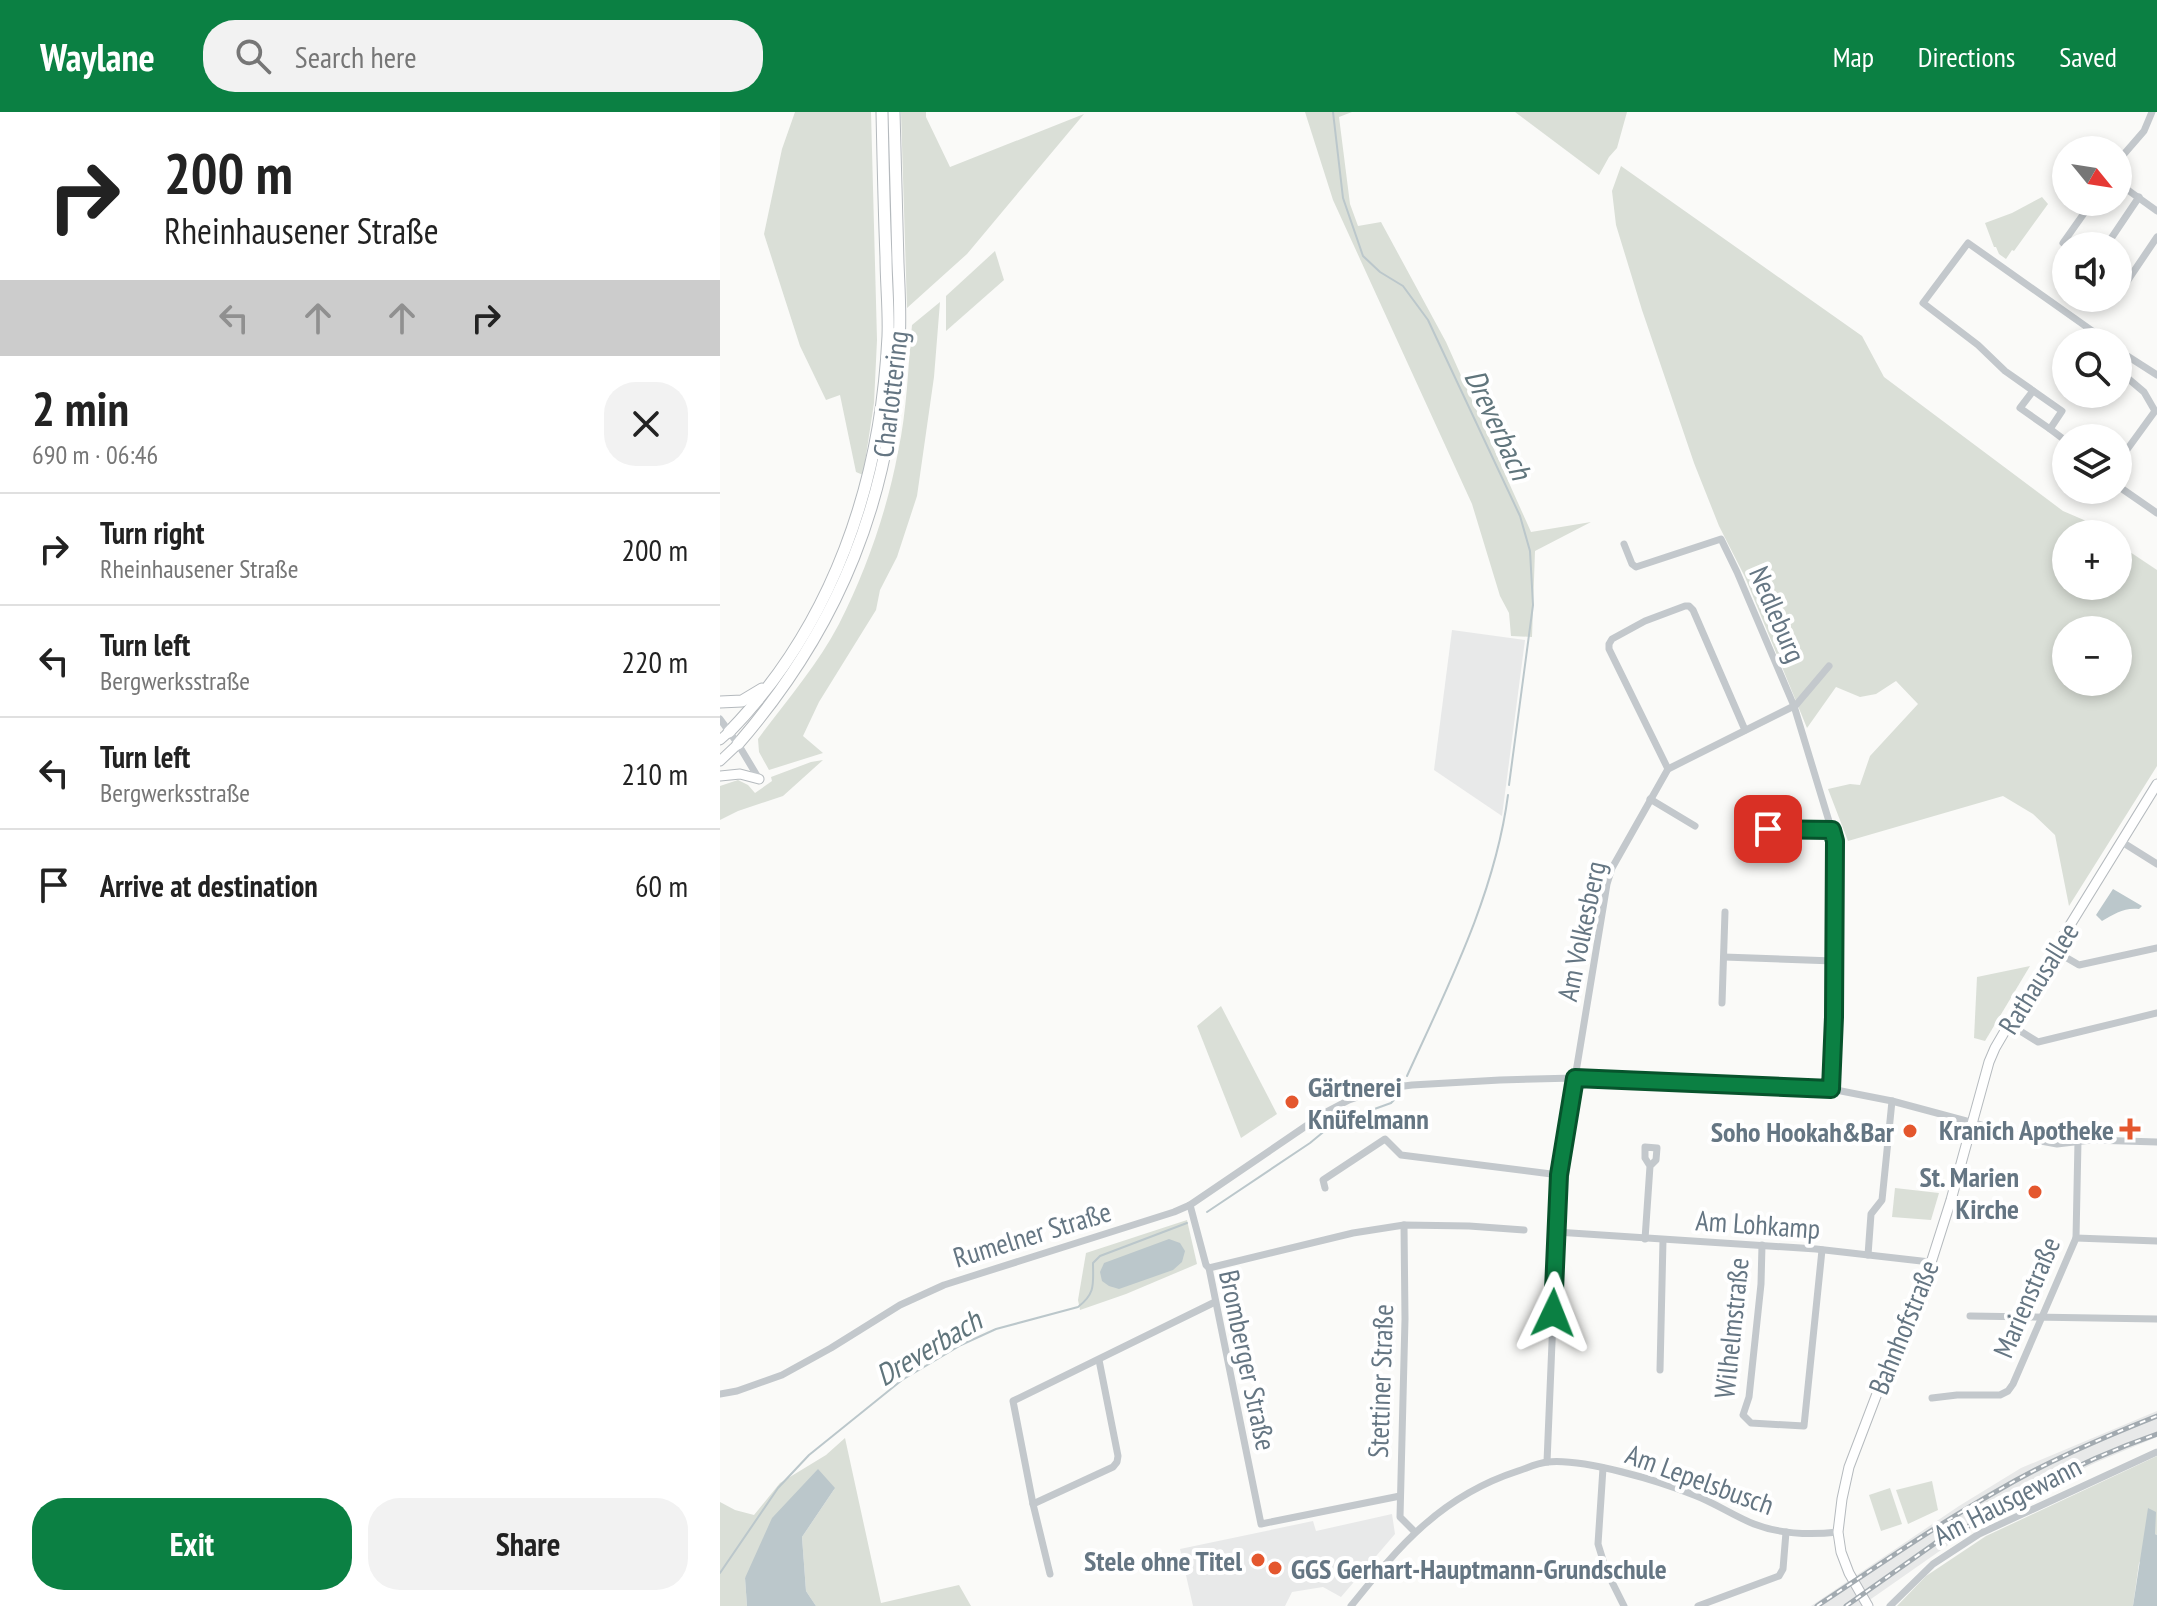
<!DOCTYPE html>
<meta charset="utf-8">
<style>
:root{--surface:#fff;--page:#f2f2f2;--text:#222;--muted:#767676;--line:#e0e0e0;--accent:#0b8043}
body{margin:0;font-family:"PT Sans Narrow",sans-serif;background:var(--page);color:var(--text);height:100vh;display:flex;flex-direction:column;font-size:30px;white-space:nowrap}
*{box-sizing:border-box;margin:0}
p{font-size:26px;color:var(--muted)}
.icon{flex:none;width:44px;height:44px;fill:none;stroke:currentColor;stroke-width:2;stroke-linecap:round;stroke-linejoin:round}
.map{position:relative;flex:1;overflow:hidden}
.panel{display:flex;flex-direction:column;background:var(--surface);width:720px}
.panel>*{flex:none}
.hud{background:#fff;color:var(--text);overflow:hidden}
.needle{width:52px;rotate:120deg}
.controls{position:absolute;left:1332px;top:24px;display:grid;gap:16px}
.controls a{display:grid;place-items:center;width:80px;height:80px;border-radius:50%;background:var(--surface);box-shadow:0 4px 12px #0003;font-size:40px}
.pin{position:absolute;display:grid;place-items:center;width:68px;height:68px;color:#fff;margin:-34px;border-radius:16px;box-shadow:0 4px 12px #0006}
.me{position:absolute;width:88px;margin:-44px;rotate:2deg;stroke-linejoin:round;filter:drop-shadow(0 0 6px #0008)}
.turn{display:flex;align-items:center;gap:28px;height:168px;padding:0 32px;font-size:36px}
.turn .icon{width:104px;height:104px;stroke-width:2.5}
.turn b{display:block;font-size:56px;line-height:68px}
.lanes{display:flex;align-items:center;height:76px;padding:0 32px;background:#0003;justify-content:center;gap:40px;direction:ltr}
.lanes .off{opacity:.35}
.round{display:grid;place-items:center;flex:none;width:84px;height:84px;border-radius:32px;background:var(--page)}
.summary{display:flex;align-items:center;justify-content:space-between;height:136px;padding:0 32px}
h1{font-size:48px;font-weight:800;line-height:60px}
.button{display:flex;gap:16px;margin-top:auto;padding:16px 32px}
.button a{flex:1;height:92px;border-radius:32px;background:var(--accent);color:#fff;font-size:32px;font-weight:800;line-height:92px;text-align:center}
.button a+a{background:var(--page);color:var(--text)}
ul{padding:0;list-style:none}
li{display:flex;align-items:center;gap:24px;height:112px;padding:0 32px;border-top:2px solid var(--line)}
li div{flex:1}
li b{display:block;font-size:30px}
li em{font-style:normal}
header{display:flex;align-items:center;gap:48px;box-sizing:border-box;height:112px;padding:0 40px;background:var(--accent);color:#fff}
header strong{font-size:38px}
nav{display:flex;gap:44px;margin-inline-start:auto;font-size:28px}
.search{width:560px;height:72px;background:var(--page);display:flex;align-items:center;gap:20px;box-sizing:border-box;padding:0 28px;border-radius:32px;color:var(--muted);font-size:30px}
main{display:flex;flex:1;min-height:0}
.map>svg:first-child{display:block}
.built{fill:#e8e9e9}
.green{fill:#dadfd7;fill-rule:evenodd}
.water{fill:#bbc7cb}
.lines{fill:none;stroke-linecap:round;stroke-linejoin:round}
.stream{stroke:#bbc7cb;stroke-width:2}
.major-casing{stroke:#b5babe;stroke-width:11}
.highway-casing{stroke:#b4b9bd;stroke-width:13}
.minor{stroke:#c3c8cc;stroke-width:7}
.major{stroke:#fff;stroke-width:9}
.highway{stroke:#fff;stroke-width:11}
.rail-casing{stroke:#a2aab0;stroke-width:5}
.rail{stroke:#fff;stroke-width:2;stroke-dasharray:6;stroke-linecap:butt}
.route-casing{stroke:#07532c;stroke-width:20}
.route{stroke:#0b8043;stroke-width:14}
.poi-dot{fill:#e4572e;stroke:#fff;stroke-width:3}
.labels{text-anchor:middle;dominant-baseline:central;stroke-width:8;stroke-linejoin:round;paint-order:stroke}
.street-label{font-size:28px;fill:#657683;stroke:#fff}
.poi-label{font-size:28px;font-weight:bold;fill:#657683;stroke:#fff;text-anchor:end}
.water-label{font-size:30px;font-style:italic;fill:#60757c;stroke:#fff}
</style>
<header>
<strong>Waylane</strong>
<div class="search"><svg class="icon" aria-label="search" viewBox="0 0 24 24"><circle cx="10" cy="10" r="6"/><path d="M15 15l6 6"/></svg>Search here</div>
<nav><a>Map</a><a>Directions</a><a>Saved</a></nav>
</header>
<main>
<section class="panel">
<div class="hud">
<div class="turn"><svg class="icon" aria-label="right" viewBox="0 0 24 24"><path d="M7 20v-9h11M14 6l5 5-5 5"/></svg><div><b>200 m</b>Rheinhausener Straße</div></div>
<div class="lanes"><svg class="icon off" aria-label="left" viewBox="0 0 24 24"><path d="M17 20v-9H6M10 6l-5 5 5 5"/></svg><svg class="icon off" aria-label="ahead" viewBox="0 0 24 24"><path d="M12 20V5M6 11l6-6 6 6"/></svg><svg class="icon off" aria-label="ahead" viewBox="0 0 24 24"><path d="M12 20V5M6 11l6-6 6 6"/></svg><svg class="icon" aria-label="right" viewBox="0 0 24 24"><path d="M7 20v-9h11M14 6l5 5-5 5"/></svg></div>
</div>
<div class="summary"><div><h1>2 min</h1><p>690 m · 06:46</p></div><a class="round"><svg class="icon" aria-label="close" viewBox="0 0 24 24"><path d="M6 6l12 12M18 6L6 18"/></svg></a></div>
<ul>
<li><svg class="icon" aria-label="right" viewBox="0 0 24 24"><path d="M7 20v-9h11M14 6l5 5-5 5"/></svg><div><b>Turn right</b><p>Rheinhausener Straße</p></div><em>200 m</em></li>
<li><svg class="icon" aria-label="left" viewBox="0 0 24 24"><path d="M17 20v-9H6M10 6l-5 5 5 5"/></svg><div><b>Turn left</b><p>Bergwerksstraße</p></div><em>220 m</em></li>
<li><svg class="icon" aria-label="left" viewBox="0 0 24 24"><path d="M17 20v-9H6M10 6l-5 5 5 5"/></svg><div><b>Turn left</b><p>Bergwerksstraße</p></div><em>210 m</em></li>
<li><svg class="icon" aria-label="arrive" viewBox="0 0 24 24"><path d="M6 21V4h12l-3 4 3 4H6"/></svg><div><b>Arrive at destination</b></div><em>60 m</em></li>
</ul>
<div class="button"><a>Exit</a><a>Share</a></div>
</section>
<div class="map">
<svg width="1437" height="1494" viewBox="0 0 1437 1494">
<rect width="100%" height="100%" fill="#fafaf8"/>
<g class="built">
<polygon points="732,518 805,528 782,704 714,658"/>
<polygon points="1437,1299 1437,1325 1377,1350 1316,1379 1254,1415 1141,1494 1091,1494 1239,1394 1301,1356"/>
<polygon points="672,1402 675,1422 621,1485 603,1475 572,1480 565,1494 473,1494 460,1437 593,1409 596,1419"/>
</g>
<g class="green">
<polygon points="75,0 151,0 157,228 154,291 143,363 136,360 120,283 106,288 80,234 44,122 62,37"/>
<polygon points="181,0 206,0 206,5 230,55 364,2 247,142 187,196"/>
<polygon points="585,0 632,0 619,5 630,92 638,114 661,110 726,230 811,420 871,410 815,439 812,525 791,524 789,501 780,484 752,392 613,88"/>
<polygon points="795,0 907,0 897,36 889,45 879,63"/>
<path d="M 901,54 L 1142,224 L 1164,265 L 1343,399 L 1364,408 L 1383,422 L 1346,422 L 1346,474 L 1398,474 L 1398,432 L 1437,458 L 1437,654 L 1349,794 L 1335,723 L 1313,702 L 1283,684 L 1128,729 L 1108,677 L 1130,672 L 1140,673 L 1150,644 L 1198,592 L 1176,569 L 1156,582 L 1140,585 L 1116,575 L 1087,616 L 1025,465 L 999,414 L 974,351 L 922,198 L 896,113 L 892,79 ZM 1346,518 L 1398,518 L 1398,570 L 1346,570 Z"/>
<polygon points="1322,85 1328,92 1294,139 1292,138 1286,147 1279,142 1276,135 1274,135 1265,111 1292,101"/>
<polygon points="275,139 284,168 226,219 226,184"/>
<path d="M 220,190 L 214,265 L 197,384 L 177,445 L 160,478 L 156,498 L 99,590 L 83,624 L 103,641 L 49,658 L 39,640 L 38,627 C 66,589 97,554 119,512 C 146,459 167,399 178,340 C 187,299 188,255 192,213 Z"/>
<polygon points="103,648 63,684 18,699 0,708 0,674 18,668 28,673 35,681 52,669 51,665 91,650"/>
<polygon points="1310,854 1265,929 1254,926 1257,865"/>
<polygon points="501,894 557,1002 521,1026 477,914"/>
<polygon points="1175,1076 1219,1081 1211,1108 1172,1105"/>
<polygon points="467,1108 477,1152 406,1182 360,1198 358,1188 366,1141"/>
<polygon points="125,1326 161,1491 239,1473 251,1494 96,1494 86,1479 82,1425 115,1376 25,1466 27,1494 0,1494 0,1390 15,1398 34,1403 60,1371 106,1343"/>
<polygon points="1437,1344 1437,1423 1435,1422 1419,1451 1413,1494 1177,1494 1206,1464 1266,1424"/>
<polygon points="1212,1369 1218,1398 1188,1412 1176,1378"/>
<polygon points="1170,1376 1182,1412 1161,1419 1149,1383"/>
</g>
<g class="water">
<path d="M 1393,777 L 1422,794 L 1419,797 C 1405,795 1394,802 1382,809 L 1376,803 Z"/>
<polygon points="449,1127 460,1131 465,1139 462,1150 453,1158 399,1177 389,1174 382,1169 380,1160 384,1151"/>
<polygon points="98,1357 115,1376 82,1425 86,1479 96,1494 27,1494 25,1466 52,1406"/>
<polygon points="1428,1396 1436,1400 1435,1422 1437,1423 1437,1494 1413,1494"/>
</g>
<g class="lines">
<g class="stream">
<polyline points="613,0 623,86 643,144 660,160 683,174 708,208 800,404 810,439 813,493 789,673"/>
<path d="M 687,964 C 728,874 775,782 788,683"/>
<polyline points="487,1100 590,1031 613,1012 671,991 678,984"/>
<path d="M 0,1461 L 58,1376 L 89,1343 L 182,1268 L 241,1233 L 276,1217 L 358,1195 C 376,1181 373,1172 373,1151 L 380,1144 L 467,1111"/>
</g>
<g class="major-casing">
<g id="major">
<polyline points="0,628 9,620"/>
<polyline points="0,649 18,632"/>
<polyline points="0,664 20,662 39,667"/>
<polyline points="1148,1494 1129,1461 1121,1440 1118,1420 1122,1387 1129,1355 1158,1279 1195,1201 1231,1088 1269,950 1275,936 1289,912 1437,672"/>
</g>
</g>
<g class="highway-casing">
<g id="highway">
<polyline points="0,590 22,589 42,577"/>
<path d="M 9,620 C 113,513 161,371 168,224 C 169,198 166,171 166,145 C 164,97 163,48 162,0"/>
<path d="M 18,632 C 120,514 171,386 179,230 C 181,204 179,177 178,151 C 177,101 175,50 174,0"/>
</g>
</g>
<g class="minor">
<polyline points="1398,49 1424,19 1432,0"/>
<polyline points="1398,71 1437,99"/>
<polyline points="1343,131 1372,90"/>
<polyline points="1386,134 1419,85"/>
<polyline points="1408,168 1437,125"/>
<polyline points="1398,238 1437,263"/>
<polyline points="1398,258 1424,280 1435,299 1398,350"/>
<polyline points="1313,279 1300,296 1330,317"/>
<polyline points="1346,329 1330,317 1342,299 1285,259 1258,233 1203,191 1248,131 1388,230"/>
<polyline points="1398,374 1437,401"/>
<polyline points="904,432 912,452 916,455 1001,427 1017,460 1074,594 1115,729 1114,887 1111,977"/>
<polyline points="0,607 18,632 39,667"/>
<polyline points="948,657 889,537 889,532 892,527 925,509 965,494 969,494 973,498 1025,618"/>
<polyline points="930,687 975,714"/>
<polyline points="1402,730 1437,752"/>
<polyline points="1047,733 1048,717 1112,718"/>
<polyline points="1335,839 1359,853 1437,836"/>
<polyline points="1004,845 1114,849"/>
<polyline points="1002,891 1005,800"/>
<polyline points="1289,912 1318,930 1437,901"/>
<polyline points="605,1076 603,1068 665,1027 681,1043 839,1063"/>
<polyline points="470,1093 486,1153 489,1156 541,1412 680,1384"/>
<polyline points="684,1113 685,1207 680,1405 695,1420"/>
<polyline points="836,1120 1096,1137 1210,1150"/>
<polyline points="1356,1126 1437,1129"/>
<polyline points="925,1127 930,1054 936,1048 937,1036 925,1035 925,1046 930,1054"/>
<polyline points="1042,1133 1041,1172 1029,1285 1023,1303 1031,1311 1084,1314 1102,1138"/>
<polyline points="1148,1143 1151,1102 1162,1088 1172,989"/>
<polyline points="489,1156 633,1121 684,1113 749,1114 804,1118"/>
<polyline points="1250,1204 1437,1207"/>
<polyline points="940,1258 943,1128"/>
<polyline points="0,1282 17,1279 62,1263 111,1236 180,1193 224,1173 454,1100 470,1093 608,999 629,988 661,977 692,973 780,968 855,966 1111,977 1172,989 1321,1029 1337,1032 1371,1028 1437,1030"/>
<polyline points="1212,1286 1237,1283 1280,1283 1288,1279 1293,1272 1356,1126 1358,1029"/>
<polyline points="827,1350 839,1063 887,772 892,756 948,657 1076,593 1109,554"/>
<polyline points="883,1356 878,1432 886,1458 904,1494"/>
<polyline points="313,1392 393,1355 397,1350 398,1344 379,1248"/>
<polyline points="330,1462 313,1392 293,1289 495,1190"/>
<path d="M 631,1494 C 680,1433 721,1384 798,1359 C 807,1356 818,1351 827,1350 C 863,1346 940,1369 974,1383 C 995,1391 1014,1404 1034,1412 C 1060,1422 1091,1423 1118,1420"/>
<polyline points="978,1494 1059,1464 1063,1457 1066,1420"/>
<polyline points="1170,1494 1213,1452 1259,1422 1437,1340"/>
</g>
<use href="#major" class="major"/>
<use href="#highway" class="highway"/>
<g class="rail-casing">
<g id="rail">
<path d="M 1224,1430 C 1290,1386 1362,1348 1437,1322"/>
<path d="M 1097,1494 C 1156,1455 1215,1414 1277,1379 C 1328,1349 1382,1326 1437,1304"/>
<polyline points="1126,1494 1231,1420"/>
</g>
</g>
<use href="#rail" class="rail"/>
</g>
<g class="lines">
<g class="route-casing">
<polyline id="route" points="833,1201 839,1063 855,966 1111,977 1114,905 1115,729 1112,718 1048,717"/>
</g>
<use href="#route" class="route"/>
</g>
<g class="poi-dot">
<circle cx="572" cy="990" r="8"/>
<path d="M1406 1005h8v8h8v8h-8v8h-8v-8h-8v-8h8z"/>
<circle cx="1190" cy="1019" r="8"/>
<circle cx="1315" cy="1080" r="8"/>
<circle cx="538" cy="1448" r="8"/>
<circle cx="555" cy="1456" r="8"/>
</g>
<g class="labels">
<g class="street-label">
<text transform="translate(170 282) rotate(-83)">Charlottering</text>
<text transform="translate(1058 502) rotate(67)">Nedleburg</text>
<text transform="translate(861 819) rotate(-78)">Am Volkesberg</text>
<text transform="translate(1318 866) rotate(-58)">Rathausallee</text>
<text transform="translate(1038 1112) rotate(4)">Am Lohkamp</text>
<text transform="translate(312 1122) rotate(-17)">Rumelner Straße</text>
<text transform="translate(1306 1185) rotate(-67)">Marienstraße</text>
<text transform="translate(1183 1215) rotate(-68)">Bahnhofstraße</text>
<text transform="translate(1011 1216) rotate(-84)">Wilhelmstraße</text>
<text transform="translate(528 1248) rotate(78)">Bromberger Straße</text>
<text transform="translate(660 1269) rotate(-88)">Stettiner Straße</text>
<text transform="translate(980 1367) rotate(20)">Am Lepelsbusch</text>
<text transform="translate(1287 1388) rotate(-27)">Am Hausgewann</text>
</g>
<g class="poi-label">
<text x="588" y="974" text-anchor="start">Gärtnerei<tspan x="588" dy="32">Knüfelmann</tspan></text>
<text x="1394" y="1017">Kranich Apotheke</text>
<text x="1174" y="1019">Soho Hookah&amp;Bar</text>
<text x="1299" y="1064">St. Marien<tspan x="1299" dy="32">Kirche</tspan></text>
<text x="522" y="1448">Stele ohne Titel</text>
<text x="571" y="1456" text-anchor="start">GGS Gerhart-Hauptmann-Grundschule</text>
</g>
<g class="water-label">
<text transform="translate(779 312) rotate(65)">Dreverbach</text>
<text transform="translate(208 1235) rotate(-31)">Dreverbach</text>
</g>
</g>
</svg>
<div class="controls">
<a><svg class="needle" viewBox="-14 -14 28 28"><path d="M0-13l5 13h-10z" fill="#e53935"/><path d="M0 13l5-13h-10z" fill="#767676"/></svg></a>
<a><svg class="icon" aria-label="sound" viewBox="0 0 24 24"><path d="M4 9h4l5-4v14l-5-4H4zM17 9q2 3 0 6"/></svg></a>
<a><svg class="icon" aria-label="search" viewBox="0 0 24 24"><circle cx="10" cy="10" r="6"/><path d="M15 15l6 6"/></svg></a>
<a><svg class="icon" aria-label="layers" viewBox="0 0 24 24"><path d="M12 4l9 5-9 5-9-5zM3 14l9 5 9-5"/></svg></a>
<a>+</a>
<a>−</a>
</div>
<div class="pin" style="left:1048px;top:717px;background:#d93025"><svg class="icon" aria-label="arrive" viewBox="0 0 24 24"><path d="M6 21V4h12l-3 4 3 4H6"/></svg></div>
<svg class="me" style="left:833px;top:1201px" viewBox="-20 -20 40 40"><path d="M0-17L14 15 0 8-14 15z" fill="#0b8043" stroke="#fff" stroke-width="4"/></svg>
</div>
</main>
